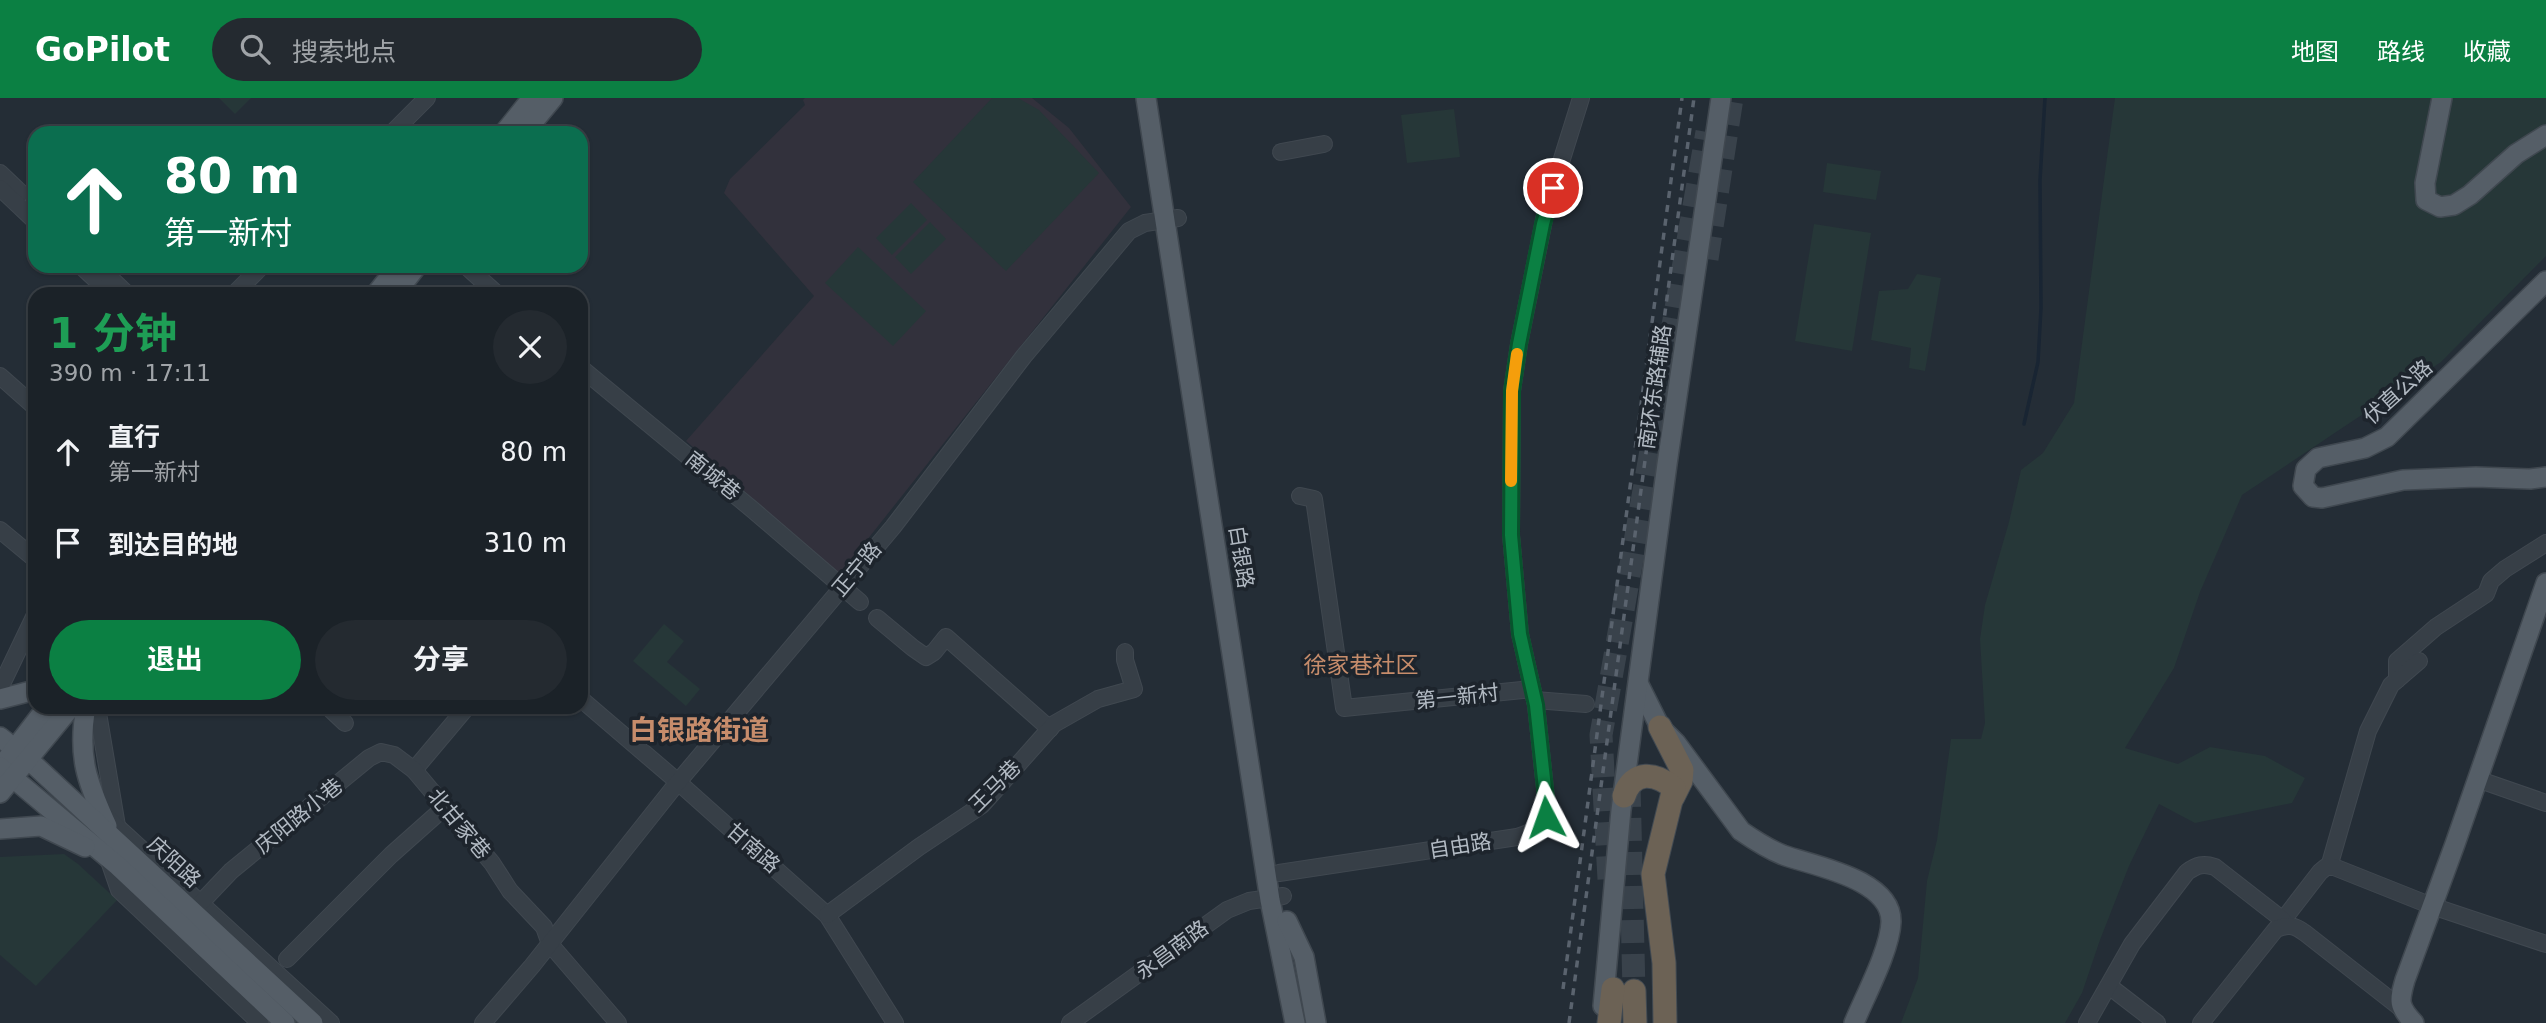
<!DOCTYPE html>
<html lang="zh">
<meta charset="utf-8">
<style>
:root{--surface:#1b2228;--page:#242a30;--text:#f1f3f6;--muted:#a0a4a8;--line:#393f45;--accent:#0b8043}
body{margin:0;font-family:"DejaVu Sans","Noto Sans SC",sans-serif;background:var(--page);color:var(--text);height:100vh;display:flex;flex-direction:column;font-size:26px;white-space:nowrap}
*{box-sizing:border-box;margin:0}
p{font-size:23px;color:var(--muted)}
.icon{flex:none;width:38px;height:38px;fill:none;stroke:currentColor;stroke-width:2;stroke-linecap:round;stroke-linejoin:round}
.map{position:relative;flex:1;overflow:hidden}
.sheet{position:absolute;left:28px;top:189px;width:560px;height:427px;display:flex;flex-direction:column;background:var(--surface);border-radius:21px;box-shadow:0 2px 5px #0004,0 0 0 2px var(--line)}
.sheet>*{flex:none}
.top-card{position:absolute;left:28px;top:28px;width:560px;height:147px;border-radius:21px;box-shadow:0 2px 5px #0004,0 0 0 2px var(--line);background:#0b6e4f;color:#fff;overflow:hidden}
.pin{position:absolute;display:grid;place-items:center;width:60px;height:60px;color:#fff;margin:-30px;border:4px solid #fff;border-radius:50%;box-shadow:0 2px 7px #0007}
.me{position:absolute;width:77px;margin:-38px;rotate:356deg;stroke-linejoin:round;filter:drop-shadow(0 0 5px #0008)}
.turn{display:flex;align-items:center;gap:24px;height:147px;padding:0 21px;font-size:32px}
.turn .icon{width:91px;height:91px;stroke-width:2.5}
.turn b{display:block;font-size:49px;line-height:60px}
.round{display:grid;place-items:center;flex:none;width:74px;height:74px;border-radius:37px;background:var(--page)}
.overview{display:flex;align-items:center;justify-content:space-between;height:119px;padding:0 21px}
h1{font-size:42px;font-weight:700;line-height:52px;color:#1e9e55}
.cta{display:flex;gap:14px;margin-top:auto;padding:14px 21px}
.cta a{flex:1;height:80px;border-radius:42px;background:var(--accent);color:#fff;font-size:28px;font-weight:700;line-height:80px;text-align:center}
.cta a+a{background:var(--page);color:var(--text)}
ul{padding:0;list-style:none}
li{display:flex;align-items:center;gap:21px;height:91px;padding:0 21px}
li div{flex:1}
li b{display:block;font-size:26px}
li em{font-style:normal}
header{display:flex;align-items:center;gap:42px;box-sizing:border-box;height:98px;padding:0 35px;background:var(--accent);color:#fff}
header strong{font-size:33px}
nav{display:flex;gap:38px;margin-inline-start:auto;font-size:24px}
.search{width:490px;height:63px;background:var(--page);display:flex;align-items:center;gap:18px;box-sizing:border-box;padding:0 24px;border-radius:38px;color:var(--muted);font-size:26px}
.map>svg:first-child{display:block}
.medical{fill:#32313c}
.green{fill:#263738}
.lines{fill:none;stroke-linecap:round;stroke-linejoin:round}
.stream{stroke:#192533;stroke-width:3.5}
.highway-tunnel{stroke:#39424b;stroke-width:23;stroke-dasharray:23 11;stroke-linecap:butt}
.minor-casing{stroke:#404850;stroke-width:18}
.major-casing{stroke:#404850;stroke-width:22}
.highway-casing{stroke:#424a52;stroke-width:25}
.minor{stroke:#373f47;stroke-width:16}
.major{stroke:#555e67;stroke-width:19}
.highway{stroke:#6c6255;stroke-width:23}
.rail{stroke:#5a636e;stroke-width:3.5;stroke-dasharray:7 7;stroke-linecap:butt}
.route-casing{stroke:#07532c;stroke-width:18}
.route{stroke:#0b8043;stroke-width:12}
.slow{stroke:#f59e0b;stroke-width:12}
.labels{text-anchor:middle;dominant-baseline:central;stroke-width:7;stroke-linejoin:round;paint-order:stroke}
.street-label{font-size:21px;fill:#b2bac3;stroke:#1d242c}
.neighbourhood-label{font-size:23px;fill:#c68c6b;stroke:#1d242c}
.district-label{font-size:28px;font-weight:bold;fill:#c68c6b;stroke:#1d242c}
</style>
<header>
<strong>GoPilot</strong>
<div class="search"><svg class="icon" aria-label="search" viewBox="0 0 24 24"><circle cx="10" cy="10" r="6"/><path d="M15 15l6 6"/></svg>搜索地点</div>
<nav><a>地图</a><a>路线</a><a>收藏</a></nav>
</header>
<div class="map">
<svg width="2546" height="925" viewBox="0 0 2546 925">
<rect width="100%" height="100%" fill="#242d36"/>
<polygon class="medical" points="805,0 1032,0 1069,30 1131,109 840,476 686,343 814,198 724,95 730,81 805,7 803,2"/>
<g class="green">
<polygon points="219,0 251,0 235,16"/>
<polygon points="992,0 1018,0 1039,12 1099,75 1006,173 913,84"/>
<polygon points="2115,0 2546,0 2546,158 2441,264 2242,397 2200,494 2174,570 2125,650 2178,666 2210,649 2265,658 2305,680 2292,705 2195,725 2159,706 2129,768 2100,842 2082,895 2065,925 1901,925 1918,880 1927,783 1937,742 1951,641 1981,641 1985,625 1980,541 1985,507 2009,424 2021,372 2043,355 2074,305"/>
<polygon points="1454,11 1460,59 1407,65 1401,17"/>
<polygon points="1827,65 1881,73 1876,102 1823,94"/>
<polygon points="911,105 927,122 892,157 876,140"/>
<polygon points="930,124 946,141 911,176 895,159"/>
<polygon points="1814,126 1871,135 1852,253 1795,243"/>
<polygon points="858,149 926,213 893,248 825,185"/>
<polygon points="1917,176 1941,180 1925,273 1909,270 1911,250 1871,242 1879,193 1908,191"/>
<polygon points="664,526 684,543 667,564 700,591 686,608 633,563"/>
<polygon points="64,756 78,766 117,802 36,888 0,857 0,759"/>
</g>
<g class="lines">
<polyline class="stream" points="2024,326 2038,264 2041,210 2040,82 2045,0"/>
<g class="highway-tunnel">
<polyline points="1707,161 1732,0"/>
<polyline points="1629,686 1634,893"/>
<polyline points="1609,781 1601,637 1707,34"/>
</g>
<g class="minor-casing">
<g id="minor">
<polyline points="392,35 427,0"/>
<polyline points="1281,54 1324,46"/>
<polyline points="0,75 21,95"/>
<polyline points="0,90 35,123"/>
<polyline points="81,168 111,196"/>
<polyline points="98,168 127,196"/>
<polyline points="466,168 497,196"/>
<polyline points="234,196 262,168"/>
<polyline points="581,270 753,412 860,504"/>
<polyline points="0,278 35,309"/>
<polyline points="1300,398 1314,401 1344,610 1532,591"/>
<polyline points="0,432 35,461"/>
<polyline points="877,520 913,550 926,559 934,554 946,539 1050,631"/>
<polyline points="2397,582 2397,563 2436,529 2486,496 2491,483 2505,471 2546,445"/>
<polyline points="0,590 35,517"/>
<polyline points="581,601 678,684 827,817 895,925"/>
<polyline points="1535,602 1586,606"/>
<polyline points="97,609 117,728"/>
<polyline points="328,609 345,625"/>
<polyline points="414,672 467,609"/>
<polyline points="2477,681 2546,705"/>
<polyline points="101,714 331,925"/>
<polyline points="108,760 119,792 260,925"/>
<polyline points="2329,769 2368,633 2391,587 2419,563"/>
<path d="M 1279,775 L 1517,739 C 1535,733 1545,730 1547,709 L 1536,607 L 1520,536 L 1511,437 L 1512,293 L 1519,246 L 1546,112 L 1581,0"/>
<polyline points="193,813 231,773 369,660 381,654 394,657 414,672 492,765 510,793 544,829 550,846 618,925"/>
<polyline points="827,817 919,749 982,707 1054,626 1098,601 1134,591 1125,562 1125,554"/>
<polyline points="2284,827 2283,822 2320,774 2326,769 2334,769 2432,808 2546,846"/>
<polyline points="287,861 391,757 445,709"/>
<polyline points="2109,888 2157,925"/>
<polyline points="483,925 532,868 678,684 893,429 1024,258 1129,133 1145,125 1178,120"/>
<polyline points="1070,925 1227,812 1249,803 1283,798"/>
<path d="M 2087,925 L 2132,846 L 2187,774 C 2197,767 2203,765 2215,769 L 2283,822"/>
<path d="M 2201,925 L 2276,831 C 2289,826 2294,827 2305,835 L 2402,911"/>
</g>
</g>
<g class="major-casing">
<g id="major">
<polyline points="1146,0 1270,802 1295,925"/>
<polyline points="2442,0 2425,85 2426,102 2440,109 2454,107 2470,97 2516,56 2546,37"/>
<polyline points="504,35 532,0"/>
<polyline points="524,35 553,0"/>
<polyline points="2546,183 2387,339 2365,350 2318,360 2306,371 2303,388 2313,399 2322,400 2403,382 2476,379 2530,381 2546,379"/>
<polyline points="376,196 398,168"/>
<polyline points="395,196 417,168"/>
<path d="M 1639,587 L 1660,629 L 1676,645 L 1741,733 C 1754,742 1768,751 1783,757 C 1814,768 1892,781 1891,824 C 1890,852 1865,898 1854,925"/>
<polyline points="0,601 35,592"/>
<path d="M 86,609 C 77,658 87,684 107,728"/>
<polyline points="0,639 29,662 313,925"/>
<polyline points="7,661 47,609"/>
<polyline points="0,669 118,768 285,925"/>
<polyline points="0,695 71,609"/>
<polyline points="0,731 41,728 85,749"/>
<polyline points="1287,823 1304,859 1316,925"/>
<polyline points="1603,908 1621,712 1667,366 1721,0"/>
<path d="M 2414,925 C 2398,908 2399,903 2405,882 L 2455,746 L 2546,485"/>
</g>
</g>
<g class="highway-casing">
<g id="highway">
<polyline points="1660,629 1682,672 1681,683 1673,699"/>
<path d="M 1624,698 C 1633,671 1656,675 1674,690 L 1653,776 L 1664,865 L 1665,925"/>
<polyline points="1634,893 1635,925"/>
<polyline points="1609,925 1613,891"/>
</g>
</g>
<use href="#minor" class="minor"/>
<use href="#major" class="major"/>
<use href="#highway" class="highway"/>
<g class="rail">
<polyline points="1563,891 1682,0"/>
<polyline points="1569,925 1694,0"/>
</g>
</g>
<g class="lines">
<g class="route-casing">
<polyline id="route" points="1546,719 1547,709 1536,607 1520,536 1511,437 1512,293 1519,246 1543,126 1553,90"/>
</g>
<use href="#route" class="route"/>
<polyline class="slow" points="1511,383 1512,293 1517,256"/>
</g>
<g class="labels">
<g class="street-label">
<text transform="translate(1655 289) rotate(-82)">南环东路辅路</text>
<text transform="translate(2398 294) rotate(-42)">伏直公路</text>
<text transform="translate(713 378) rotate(39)">南城巷</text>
<text transform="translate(1241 459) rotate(81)">白银路</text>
<text transform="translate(857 471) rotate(-50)">正宁路</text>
<text transform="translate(1457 599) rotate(-6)">第一新村</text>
<text transform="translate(995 688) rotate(-45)">王马巷</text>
<text transform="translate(299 718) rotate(-39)">庆阳路小巷</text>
<text transform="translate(459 726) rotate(50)">北甘家巷</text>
<text transform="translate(1460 748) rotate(-9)">自由路</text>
<text transform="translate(753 750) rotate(41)">甘南路</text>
<text transform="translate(174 764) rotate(43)">庆阳路</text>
<text transform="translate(1172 852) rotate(-36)">永昌南路</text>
</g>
<g class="neighbourhood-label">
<text x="1361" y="567">徐家巷社区</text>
</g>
<g class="district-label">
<text x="699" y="632">白银路街道</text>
</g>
</g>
</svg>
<div class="pin" style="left:1553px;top:90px;background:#d93025"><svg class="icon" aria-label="arrive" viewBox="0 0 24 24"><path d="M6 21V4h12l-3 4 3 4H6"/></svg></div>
<svg class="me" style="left:1546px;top:719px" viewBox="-20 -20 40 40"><path d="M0-17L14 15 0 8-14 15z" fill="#0b8043" stroke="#fff" stroke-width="4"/></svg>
<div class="top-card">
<div class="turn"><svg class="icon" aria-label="ahead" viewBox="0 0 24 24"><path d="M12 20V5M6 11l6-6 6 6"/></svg><div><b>80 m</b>第一新村</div></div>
</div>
<section class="sheet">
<div class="overview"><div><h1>1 分钟</h1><p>390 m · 17:11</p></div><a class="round"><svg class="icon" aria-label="close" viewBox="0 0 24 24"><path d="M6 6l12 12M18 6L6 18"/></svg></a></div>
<ul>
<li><svg class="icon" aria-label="ahead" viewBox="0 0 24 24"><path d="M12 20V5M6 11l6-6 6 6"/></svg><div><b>直行</b><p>第一新村</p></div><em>80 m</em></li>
<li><svg class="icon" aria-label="arrive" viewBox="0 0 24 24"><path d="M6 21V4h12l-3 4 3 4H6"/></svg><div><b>到达目的地</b></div><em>310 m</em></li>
</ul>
<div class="cta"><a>退出</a><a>分享</a></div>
</section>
</div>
